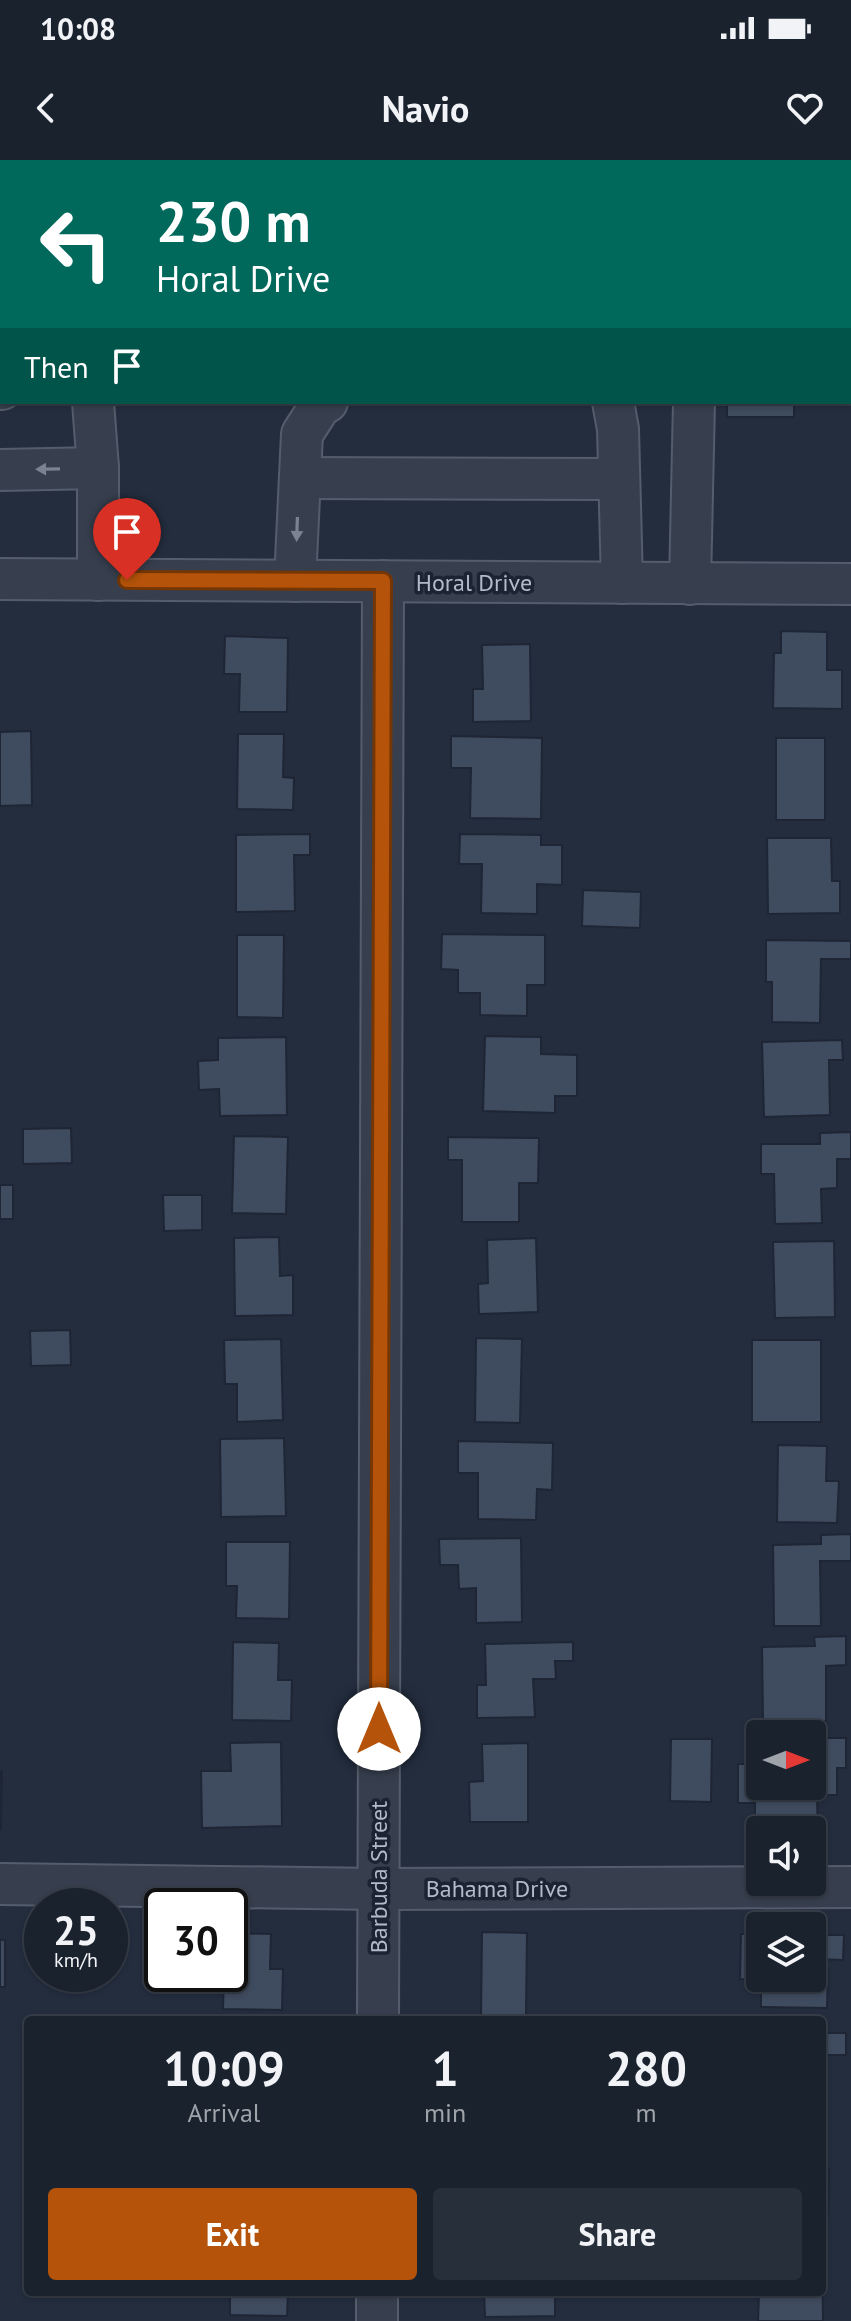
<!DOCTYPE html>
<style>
:root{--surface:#1a222e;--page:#272f3a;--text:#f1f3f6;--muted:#9fa4aa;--line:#383f4a;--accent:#b45309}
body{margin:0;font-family:"PT Sans",sans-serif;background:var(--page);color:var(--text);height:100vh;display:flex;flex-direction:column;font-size:30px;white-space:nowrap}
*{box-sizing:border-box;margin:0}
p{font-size:26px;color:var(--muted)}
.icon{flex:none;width:44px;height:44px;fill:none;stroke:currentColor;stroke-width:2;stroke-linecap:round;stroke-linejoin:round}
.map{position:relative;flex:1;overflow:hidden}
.panel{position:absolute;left:24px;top:1856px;width:802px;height:280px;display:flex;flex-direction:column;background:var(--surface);border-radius:8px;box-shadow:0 2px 6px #0004,0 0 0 2px var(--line)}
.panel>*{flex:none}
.hud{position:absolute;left:0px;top:0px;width:852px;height:244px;box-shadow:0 2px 6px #0004,0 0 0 2px var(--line);background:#00695c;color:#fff;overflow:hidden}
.needle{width:52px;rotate:90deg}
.buttons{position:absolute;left:746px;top:1560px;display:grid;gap:16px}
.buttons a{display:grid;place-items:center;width:80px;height:80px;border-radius:8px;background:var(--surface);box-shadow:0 2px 6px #0004,0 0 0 2px var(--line);font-size:40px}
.speed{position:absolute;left:24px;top:1728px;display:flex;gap:16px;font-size:40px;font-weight:700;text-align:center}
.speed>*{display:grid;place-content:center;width:104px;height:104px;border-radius:50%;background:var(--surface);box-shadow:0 2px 6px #0004,0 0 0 2px var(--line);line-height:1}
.speed small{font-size:20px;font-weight:400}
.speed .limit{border:4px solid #111;border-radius:12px;background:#fff;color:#111}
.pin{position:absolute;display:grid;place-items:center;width:68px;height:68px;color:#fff;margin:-82px -34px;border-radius:50% 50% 50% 0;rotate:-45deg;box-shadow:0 0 8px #0007}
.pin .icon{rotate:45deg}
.me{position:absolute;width:88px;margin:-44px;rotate:0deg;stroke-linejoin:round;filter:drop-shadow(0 0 6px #0008)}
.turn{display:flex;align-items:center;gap:28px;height:168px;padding:0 24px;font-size:36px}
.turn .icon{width:104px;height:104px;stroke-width:2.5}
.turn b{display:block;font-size:56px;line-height:68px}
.then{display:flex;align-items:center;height:76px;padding:0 24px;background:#0003;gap:16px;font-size:30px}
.eta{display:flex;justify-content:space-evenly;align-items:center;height:136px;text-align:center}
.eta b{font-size:48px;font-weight:700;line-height:56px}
.cta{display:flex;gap:16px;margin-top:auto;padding:16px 24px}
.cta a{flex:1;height:92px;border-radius:8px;background:var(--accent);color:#fff;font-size:32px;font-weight:700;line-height:92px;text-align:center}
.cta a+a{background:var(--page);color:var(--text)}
.status{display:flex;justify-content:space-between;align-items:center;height:56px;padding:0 40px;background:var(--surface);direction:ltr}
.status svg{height:22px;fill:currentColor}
header{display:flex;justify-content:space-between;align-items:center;height:104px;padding:0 24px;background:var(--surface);font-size:36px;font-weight:700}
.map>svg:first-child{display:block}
.building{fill:#3f4b5e;stroke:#1e2635;stroke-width:2}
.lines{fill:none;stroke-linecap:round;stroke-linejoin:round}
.minor-casing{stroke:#555d6c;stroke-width:44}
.minor{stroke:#373f4e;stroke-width:40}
.oneway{fill:#7b8392}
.route-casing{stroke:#753606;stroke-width:20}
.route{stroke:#b45309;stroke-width:14}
.labels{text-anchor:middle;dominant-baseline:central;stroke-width:7;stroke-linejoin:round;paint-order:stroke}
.street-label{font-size:24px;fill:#b3bac9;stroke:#1c2433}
</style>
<div class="status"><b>10:08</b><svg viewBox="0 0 49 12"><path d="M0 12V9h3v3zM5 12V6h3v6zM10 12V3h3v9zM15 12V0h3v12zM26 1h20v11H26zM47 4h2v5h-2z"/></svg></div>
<header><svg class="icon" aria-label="back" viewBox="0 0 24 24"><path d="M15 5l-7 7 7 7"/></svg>Navio<svg class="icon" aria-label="heart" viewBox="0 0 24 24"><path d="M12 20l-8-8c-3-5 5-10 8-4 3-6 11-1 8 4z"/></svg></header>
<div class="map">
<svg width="851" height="2161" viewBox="0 0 851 2161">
<rect width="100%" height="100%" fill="#232d3e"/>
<g class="building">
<polygon points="0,0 23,0 2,2 2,204"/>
<rect x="390" y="0" width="124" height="2"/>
<polygon points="727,0 851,0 851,30 850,2"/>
<rect x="727" y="242" width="67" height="15"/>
<polygon points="781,471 827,472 827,510 842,510 842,549 773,548 774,493 781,493"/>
<polygon points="225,476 288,478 287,552 239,552 240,514 224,514"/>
<polygon points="530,484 531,561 473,562 473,529 483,529 482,485"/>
<polygon points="31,571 32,645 0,646 0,572"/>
<polygon points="238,574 284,574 283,617 294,618 293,650 237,649"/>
<polygon points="451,576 542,578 541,659 470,658 471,608 451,608"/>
<rect x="776" y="578" width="49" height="82"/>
<polygon points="310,674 310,695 294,695 295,751 236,752 236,675"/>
<polygon points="460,674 541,675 541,685 562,685 562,725 537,724 537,754 481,753 482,704 459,704"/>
<polygon points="767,678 831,678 832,721 840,721 840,753 768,754"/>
<polygon points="583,730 641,732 640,768 582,766"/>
<polygon points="442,774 545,775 545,825 527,825 527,856 480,855 480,833 458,833 458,810 441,809"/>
<polygon points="237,775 284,775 283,858 237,857"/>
<polygon points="766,780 851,781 851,799 821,799 820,863 772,862 772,822 766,822"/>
<polygon points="485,876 541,877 541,894 577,895 577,936 555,936 555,953 483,951"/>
<polygon points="286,877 287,955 220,956 219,929 199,930 198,901 218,900 218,878"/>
<polygon points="842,880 843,900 829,900 830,955 764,957 762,882"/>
<polygon points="71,968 72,1003 23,1004 23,969"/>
<polygon points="851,972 851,999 837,999 837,1028 821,1029 822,1063 775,1064 774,1014 761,1014 761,984 820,984 820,973"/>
<polygon points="234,976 288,977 286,1054 232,1053"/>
<polygon points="448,977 539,978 538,1023 519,1023 519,1062 462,1062 462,1000 448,1000"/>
<rect x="0" y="1025" width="13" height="34"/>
<polygon points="163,1035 202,1035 202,1070 164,1071"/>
<polygon points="279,1077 280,1116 293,1115 293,1155 235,1156 234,1078"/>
<polygon points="536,1078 538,1152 479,1154 478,1124 488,1123 487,1080"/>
<polygon points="834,1081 835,1157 775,1158 773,1082"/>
<polygon points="70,1170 71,1205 31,1206 30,1171"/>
<polygon points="476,1178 522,1179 520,1263 475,1262"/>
<polygon points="281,1179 283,1260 237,1262 237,1224 225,1224 224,1180"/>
<rect x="752" y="1180" width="69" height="82"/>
<polygon points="284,1278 286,1356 221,1357 220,1279"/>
<polygon points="458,1281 553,1283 552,1330 537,1329 536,1360 478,1359 478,1313 458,1313"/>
<polygon points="778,1285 827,1286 826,1321 839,1321 837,1363 777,1362"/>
<polygon points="851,1374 851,1401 820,1401 821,1466 774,1466 773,1385 821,1384 821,1375"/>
<polygon points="521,1378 522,1462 476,1463 476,1428 459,1429 458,1405 440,1405 439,1379"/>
<polygon points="226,1382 290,1382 289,1459 236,1458 237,1426 226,1426"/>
<polygon points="846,1476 846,1505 826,1506 826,1561 763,1561 762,1487 815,1486 814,1477"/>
<polygon points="233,1482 279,1483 278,1520 292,1520 291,1561 232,1560"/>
<polygon points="573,1482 573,1501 555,1501 556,1519 533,1519 535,1557 477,1558 477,1525 486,1525 485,1484"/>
<polygon points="812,1578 846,1578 846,1608 837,1608 837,1635 817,1635 818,1683 812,1683 812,1670 755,1669 755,1643 738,1643 738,1604 760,1604 760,1626 812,1626"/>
<polygon points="671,1579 712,1579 711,1642 670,1641"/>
<polygon points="281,1582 282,1666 202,1668 201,1611 231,1611 230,1583"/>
<polygon points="528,1583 528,1662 470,1662 469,1622 483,1621 482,1584"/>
<polygon points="0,1611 2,1611 1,1669 0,1668"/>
<rect x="150" y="1765" width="12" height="39"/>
<polygon points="482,1772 527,1773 526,1856 481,1855"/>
<polygon points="230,1773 271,1774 270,1809 283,1809 282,1850 223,1849 224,1814 230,1814"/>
<polygon points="741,1774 760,1774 760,1818 812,1818 812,1811 828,1811 827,1848 761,1847 761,1820 740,1819"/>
<polygon points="812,1775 844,1775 843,1800 812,1799"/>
<rect x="0" y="1780" width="5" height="47"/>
<polygon points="822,1873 846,1873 846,1895 824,1895 824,1957"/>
<polygon points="822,1981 823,2010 829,2010 828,2057 822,2057"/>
<polygon points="822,2085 823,2161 758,2161 759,2132 822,2132"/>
<polygon points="230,2132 288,2132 287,2156 230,2155"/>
<polygon points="484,2132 555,2132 555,2156 485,2157"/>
</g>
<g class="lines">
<g class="minor-casing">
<g id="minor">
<polyline points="707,2 707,0"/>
<polyline points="0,229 2,229"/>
<polyline points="93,242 98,308"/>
<polyline points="613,242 618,269 622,423"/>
<polyline points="0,310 98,308 98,420"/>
<polyline points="300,318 619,319"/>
<polyline points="0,419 851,424"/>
<polyline points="295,421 302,274 320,246 327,242"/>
<polyline points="690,424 694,242"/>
<polyline points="0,1724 378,1729 851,1727"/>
<polyline points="378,1860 383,421"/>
<polyline points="377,2161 377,2132"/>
</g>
</g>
<use href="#minor" class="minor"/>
</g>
<defs><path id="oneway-solid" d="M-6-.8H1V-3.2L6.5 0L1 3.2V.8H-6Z" transform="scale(2)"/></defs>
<g class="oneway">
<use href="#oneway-solid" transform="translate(48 309) rotate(179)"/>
<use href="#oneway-solid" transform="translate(297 369) rotate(92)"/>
</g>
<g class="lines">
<g class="route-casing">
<polyline id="route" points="127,420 383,421 379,1569"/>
</g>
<use href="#route" class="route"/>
</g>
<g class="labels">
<g class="street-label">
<text x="474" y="422">Horal Drive</text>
<text transform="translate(378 1717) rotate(-90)">Barbuda Street</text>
<text x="497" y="1728">Bahama Drive</text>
</g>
</g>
</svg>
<div class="buttons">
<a><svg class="needle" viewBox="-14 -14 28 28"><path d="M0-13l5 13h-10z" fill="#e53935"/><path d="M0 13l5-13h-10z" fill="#9fa4aa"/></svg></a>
<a><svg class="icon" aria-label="sound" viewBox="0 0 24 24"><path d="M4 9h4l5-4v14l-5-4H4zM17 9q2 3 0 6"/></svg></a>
<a><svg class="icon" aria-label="layers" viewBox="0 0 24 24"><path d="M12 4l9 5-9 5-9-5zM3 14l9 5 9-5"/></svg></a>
</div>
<div class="speed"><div>25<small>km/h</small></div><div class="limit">30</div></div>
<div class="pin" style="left:127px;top:420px;background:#d93025"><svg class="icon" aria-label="arrive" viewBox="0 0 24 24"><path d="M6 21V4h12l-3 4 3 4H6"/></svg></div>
<svg class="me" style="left:379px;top:1569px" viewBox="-20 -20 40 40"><circle r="19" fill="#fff"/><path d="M0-13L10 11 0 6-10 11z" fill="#b45309"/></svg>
<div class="hud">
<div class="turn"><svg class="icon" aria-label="left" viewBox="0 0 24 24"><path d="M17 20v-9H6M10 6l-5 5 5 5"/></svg><div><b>230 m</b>Horal Drive</div></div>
<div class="then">Then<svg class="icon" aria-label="arrive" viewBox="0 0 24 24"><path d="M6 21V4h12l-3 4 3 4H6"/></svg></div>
</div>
<section class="panel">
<div class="eta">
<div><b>10:09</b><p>Arrival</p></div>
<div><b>1</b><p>min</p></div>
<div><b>280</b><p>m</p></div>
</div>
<div class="cta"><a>Exit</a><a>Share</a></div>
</section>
</div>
